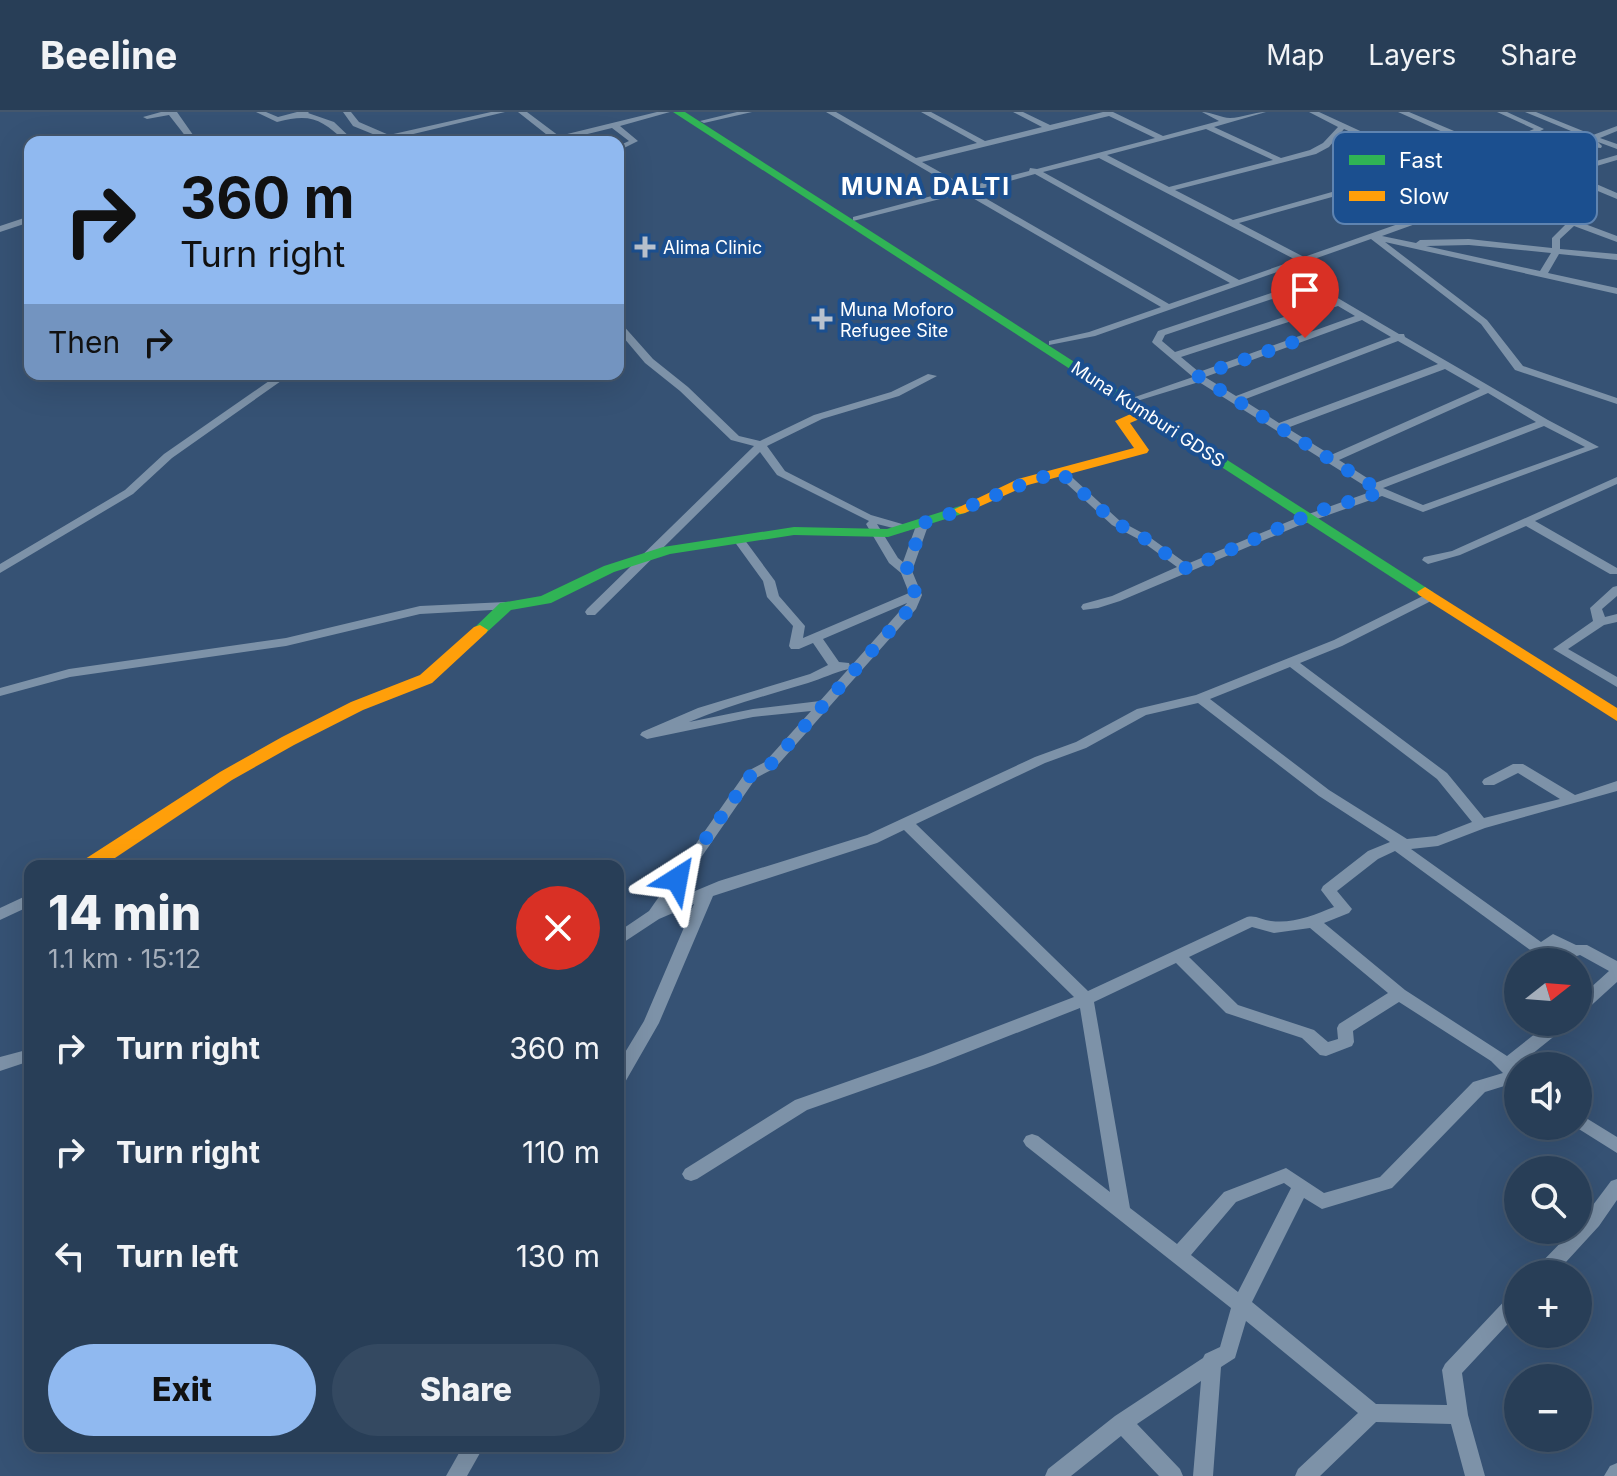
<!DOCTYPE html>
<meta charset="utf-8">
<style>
:root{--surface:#283e57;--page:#344961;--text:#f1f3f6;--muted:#a5aeba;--line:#44576d;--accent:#90b9f0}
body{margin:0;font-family:Inter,sans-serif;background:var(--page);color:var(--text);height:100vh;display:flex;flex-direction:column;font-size:30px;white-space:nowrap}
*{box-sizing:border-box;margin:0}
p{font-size:26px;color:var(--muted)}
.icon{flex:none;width:44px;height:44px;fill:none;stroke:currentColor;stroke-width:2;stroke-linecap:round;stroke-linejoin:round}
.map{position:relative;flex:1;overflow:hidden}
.panel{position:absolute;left:24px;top:748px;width:600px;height:592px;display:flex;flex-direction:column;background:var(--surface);border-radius:16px;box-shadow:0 8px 32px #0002,0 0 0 2px var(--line)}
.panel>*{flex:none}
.hud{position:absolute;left:24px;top:24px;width:600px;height:244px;border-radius:16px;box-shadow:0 8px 32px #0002,0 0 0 2px var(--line);background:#90b9f0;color:#111;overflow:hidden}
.needle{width:52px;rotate:73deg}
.controls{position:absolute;left:1504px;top:836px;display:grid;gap:16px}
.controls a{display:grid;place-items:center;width:88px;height:88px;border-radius:50%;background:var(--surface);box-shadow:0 8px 32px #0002,0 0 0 2px var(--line);font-size:40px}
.pin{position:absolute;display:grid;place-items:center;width:68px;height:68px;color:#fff;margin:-82px -34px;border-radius:50% 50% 50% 0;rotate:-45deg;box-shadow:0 0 8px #0007}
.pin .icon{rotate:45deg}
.me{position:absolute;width:88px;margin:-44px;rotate:34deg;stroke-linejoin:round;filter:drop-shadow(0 0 6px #0008)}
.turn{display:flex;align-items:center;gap:28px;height:168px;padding:0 24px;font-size:36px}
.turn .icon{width:104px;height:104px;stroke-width:2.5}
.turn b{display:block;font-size:56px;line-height:68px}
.then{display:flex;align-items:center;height:76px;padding:0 24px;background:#0003;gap:16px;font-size:30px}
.round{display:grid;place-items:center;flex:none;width:84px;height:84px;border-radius:42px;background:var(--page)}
.overview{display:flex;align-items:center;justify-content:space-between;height:136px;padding:0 24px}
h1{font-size:48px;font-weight:800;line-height:60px}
.cta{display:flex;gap:16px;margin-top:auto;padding:16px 24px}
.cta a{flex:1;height:92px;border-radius:48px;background:var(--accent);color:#111;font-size:32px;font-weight:800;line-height:92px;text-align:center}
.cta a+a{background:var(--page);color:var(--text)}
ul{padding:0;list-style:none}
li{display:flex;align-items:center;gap:24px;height:104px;padding:0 24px}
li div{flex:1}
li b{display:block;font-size:30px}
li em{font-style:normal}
header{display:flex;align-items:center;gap:48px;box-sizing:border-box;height:112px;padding:0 40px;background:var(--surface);border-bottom:2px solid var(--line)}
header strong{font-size:38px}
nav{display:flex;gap:44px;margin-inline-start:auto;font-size:28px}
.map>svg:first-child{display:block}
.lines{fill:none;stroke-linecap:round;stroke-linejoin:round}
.street{fill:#7d92a8;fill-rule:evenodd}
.fast{fill:#30b455;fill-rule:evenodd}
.slow{fill:#ff9f0a;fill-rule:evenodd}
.route{stroke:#1a73e8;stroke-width:14;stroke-dasharray:0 25.2}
.poi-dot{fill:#b9c2ce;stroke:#1b4f8f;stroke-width:3}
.labels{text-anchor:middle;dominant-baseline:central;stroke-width:8;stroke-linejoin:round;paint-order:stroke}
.far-poi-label{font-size:18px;fill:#fff;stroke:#1b4f8f;text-anchor:start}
.far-street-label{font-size:18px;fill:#fff;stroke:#1b4f8f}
.far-district-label{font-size:24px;font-weight:bold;letter-spacing:2px;fill:#fff;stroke:#1b4f8f}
.key{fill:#1b4f8f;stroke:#5f84b1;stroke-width:2}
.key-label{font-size:22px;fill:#fff}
</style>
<header>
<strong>Beeline</strong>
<nav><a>Map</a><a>Layers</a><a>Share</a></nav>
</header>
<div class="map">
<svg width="1617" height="1364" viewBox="0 0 1617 1364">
<rect width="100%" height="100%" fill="#365274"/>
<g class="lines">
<g class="street">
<polygon points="161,0 177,0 198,30 190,30 169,3 147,7 143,5"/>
<path d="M 256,0 L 266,0 L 278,5 L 297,0 L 309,0 L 308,1 L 334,10 L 355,30 L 346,30 C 321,7 311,1 277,10 Z"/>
<polygon points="343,0 351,0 359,10 389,23 491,0 505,0 380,30 366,30 380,25 353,14"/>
<polygon points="518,0 527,0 559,24 657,0 670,0 620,14 638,29 618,39 618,34 629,29 612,16 563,28 565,30 556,30"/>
<polygon points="737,0 752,0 704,11 700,9"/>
<path d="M 826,0 L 836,0 L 916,46 L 977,31 L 921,0 L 931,0 L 985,29 L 1042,15 L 1013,0 L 1023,0 L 1050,13 L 1103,0 L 1113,0 L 1163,24 L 1219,9 L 1202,0 C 1212,0 1221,6 1230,6 C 1242,6 1253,0 1266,0 L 1214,15 L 1281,46 L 1310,38 L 1323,31 L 1338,15 L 1309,0 L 1319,0 L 1432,52 L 1483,38 L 1398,0 L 1409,0 L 1492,35 L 1534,17 L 1497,0 L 1507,0 L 1544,17 L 1527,26 L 1591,31 L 1588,26 L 1525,0 L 1536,0 L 1593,23 L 1617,14 L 1617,19 L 1600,26 L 1617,32 L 1617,37 L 1598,30 L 1602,34 L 1601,36 L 1521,29 L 1501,38 L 1239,111 L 1304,145 L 1495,78 L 1617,43 L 1617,48 L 1505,81 L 1568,105 C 1568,91 1572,82 1573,69 L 1568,67 L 1568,63 L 1580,65 L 1617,81 L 1617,87 L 1581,72 L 1580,81 L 1576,87 L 1577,109 L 1617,124 L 1617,130 L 1574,114 L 1560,127 L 1560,137 L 1617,142 L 1617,148 L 1559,142 L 1548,161 L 1617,176 L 1617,182 L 1385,130 L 1487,208 L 1523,254 L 1617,286 L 1617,292 L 1515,258 L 1481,212 L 1371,127 L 1095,224 L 1049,233 L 1049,229 L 1089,220 L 1161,195 L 964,81 L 853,109 L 853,105 L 958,77 ZM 1109,4 L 1155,26 L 1037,57 L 1030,56 L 1029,59 L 967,75 L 922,50 ZM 1206,17 L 1273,48 L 1169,75 L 1107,43 ZM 1344,17 L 1424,54 L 1233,108 L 1175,78 L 1316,42 L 1329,35 ZM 1099,46 L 1296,148 L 1239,168 L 1043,60 ZM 1035,62 L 1230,171 L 1169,192 L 973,79 ZM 1496,83 L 1567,111 L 1552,126 L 1552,136 L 1469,127 L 1420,128 L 1416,131 L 1382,124 ZM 1469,133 L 1551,141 L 1540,159 L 1426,134 Z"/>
<polygon points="30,104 30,110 0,120 0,114"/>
<path d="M 1295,173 L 1319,175 L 1399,222 L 1404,222 L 1405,225 L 1548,308 L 1599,335 L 1423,400 L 1382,384 L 1300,413 L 1120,489 L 1098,496 L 1083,498 L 1081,495 L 1083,492 L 1112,484 L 1177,455 L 1140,428 L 1112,413 L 1056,362 L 1056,358 L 1064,358 L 1120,409 L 1148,424 L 1187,452 L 1292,408 L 1373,379 L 1199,270 L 1137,289 L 1132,286 L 1193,265 L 1154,232 L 1152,230 L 1158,219 ZM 1296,179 L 1314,180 L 1331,190 L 1175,240 L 1162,229 L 1165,223 ZM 1338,194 L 1355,204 L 1199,260 L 1181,245 ZM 1362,208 L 1391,225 L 1236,284 L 1205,265 ZM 1398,229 L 1438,252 L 1279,311 L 1243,288 ZM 1445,257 L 1480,277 L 1331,343 L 1287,316 ZM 1488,281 L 1536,310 L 1375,371 L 1339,348 ZM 1544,314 L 1585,335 L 1423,393 L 1383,376 Z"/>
<path d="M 618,210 L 621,211 L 653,247 L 688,275 L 739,324 L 760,329 L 814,303 L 891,280 L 928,262 L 937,264 L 899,284 L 822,307 L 767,334 L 785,359 L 871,403 L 909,414 L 909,418 L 905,419 L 877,412 L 898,446 L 903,450 L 917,411 L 919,409 L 927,409 L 929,411 L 912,459 L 922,483 L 916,497 L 775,656 L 756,666 L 671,789 L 719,769 L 867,723 L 1035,645 L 1076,630 L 1137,597 L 1196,583 L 1334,528 L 1431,480 L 1437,484 L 1435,487 L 1342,534 L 1300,551 L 1447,661 L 1484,706 L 1560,687 L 1518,661 L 1494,673 L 1484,673 L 1482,670 L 1484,667 L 1513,652 L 1523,652 L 1575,683 L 1617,669 L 1617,679 L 1485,716 L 1438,734 L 1411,737 L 1541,830 L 1553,822 L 1576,833 L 1587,833 L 1617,849 L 1617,870 L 1584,900 L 1578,902 L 1578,887 L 1609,859 L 1580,843 L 1574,845 L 1555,836 L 1547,843 L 1537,843 L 1395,739 L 1378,747 L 1337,779 L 1352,797 L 1349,801 L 1324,811 L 1405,878 L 1507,944 L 1550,910 L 1569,910 L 1567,914 L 1517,954 L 1518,973 L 1514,971 L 1485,980 L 1392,1076 L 1322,1097 L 1304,1086 L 1252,1190 L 1376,1292 L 1447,1293 L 1442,1258 L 1445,1252 L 1511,1182 L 1518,1180 L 1518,1201 L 1462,1261 L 1468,1303 L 1485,1364 L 1465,1364 L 1451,1312 L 1376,1310 L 1320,1364 L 1295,1364 L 1298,1357 L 1358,1301 L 1246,1209 L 1235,1246 L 1221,1255 L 1213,1364 L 1193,1364 L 1201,1269 L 1137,1312 L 1180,1357 L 1183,1364 L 1159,1364 L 1121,1324 L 1071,1364 L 1045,1364 L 1048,1357 L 1115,1304 L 1203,1246 L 1205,1242 L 1220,1235 L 1231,1196 L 1026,1034 L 1023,1029 L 1026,1024 L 1032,1022 L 1038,1024 L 1110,1080 L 1080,896 L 935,953 L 807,998 L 697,1067 L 691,1069 L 685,1067 L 682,1062 L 685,1057 L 795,988 L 923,943 L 1074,885 L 904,718 L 877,731 L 713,784 L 659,911 L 624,972 L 618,974 L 618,952 L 644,909 L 694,792 L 659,807 L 618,834 L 618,820 L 649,799 L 746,660 L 765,650 L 811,599 L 753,605 L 647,627 L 640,623 L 642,620 L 698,596 L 810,562 L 828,553 L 813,531 L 799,537 L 791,537 L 789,534 L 793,514 L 767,485 L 763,469 L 734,429 L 736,427 L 744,427 L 775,469 L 779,484 L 805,514 L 803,526 L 909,481 L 901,461 L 889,451 L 866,412 L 869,409 L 777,363 L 760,340 L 595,503 L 587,503 L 585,500 L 587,497 L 754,334 L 731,328 L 680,279 L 645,251 L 618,219 ZM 907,491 L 820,589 L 753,597 L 689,610 C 727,594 768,583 808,571 C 822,567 834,560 849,557 L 850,554 L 849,551 L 839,550 L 823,527 ZM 1290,555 L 1437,667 L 1472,710 L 1436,724 L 1407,727 L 1329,678 L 1210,587 ZM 1198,591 L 1319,684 L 1390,730 L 1368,739 L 1323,774 L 1321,778 L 1334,795 C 1314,803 1293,812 1271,809 C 1262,808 1256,803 1247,805 L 1088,879 L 916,712 L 1045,651 L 1086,636 L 1146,603 ZM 1252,815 L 1274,821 L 1310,816 L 1388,881 L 1339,912 L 1337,916 L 1338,927 L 1328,930 L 1314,918 L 1238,893 L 1189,845 ZM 1176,851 L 1226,901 L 1302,926 L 1320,943 L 1326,944 L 1352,934 L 1354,930 L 1353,919 L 1399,890 L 1491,949 L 1503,961 L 1473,970 L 1380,1065 L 1324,1081 L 1286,1056 L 1224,1080 L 1177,1132 L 1130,1096 L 1094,890 ZM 1284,1071 L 1291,1076 L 1238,1180 L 1191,1143 L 1236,1090 Z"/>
<polygon points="279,262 291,262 172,346 133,382 0,461 0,452 125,378 164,342"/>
<polygon points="1617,365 1617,372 1535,409 1617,456 1617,462 1610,462 1526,414 1460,443 1428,452 1422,448 1424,445 1452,439"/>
<polygon points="1617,474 1617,484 1602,497 1605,505 1617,502 1617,510 1604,513 1568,537 1617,565 1617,575 1553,537 1593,509 1590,496 1613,475"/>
<polygon points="506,490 512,494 510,497 420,502 286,534 70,565 0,584 0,576 69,557 286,526 420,494"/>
<polygon points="30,782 30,794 0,808 0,796"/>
<polygon points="30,937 30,949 0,959 0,945"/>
<polygon points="1578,1001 1617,1025 1617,1041 1574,1014 1578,1014"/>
<polygon points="1617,1067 1617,1088 1599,1114 1555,1162 1534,1162 1536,1156 1573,1118 1578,1118 1578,1113 1611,1069"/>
<polygon points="463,1334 484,1334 467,1364 446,1364"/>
<polygon points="1617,1351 1617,1364 1604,1364 1610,1354"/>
</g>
<g class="fast">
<polygon points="673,0 685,0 1433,480 1425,485 1419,483"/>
<polygon points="960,394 967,398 965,401 888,425 794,423 670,442 614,460 551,491 511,498 486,521 480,523 472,518 500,491 541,484 604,454 663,435 794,415 887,417"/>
</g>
<g class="slow">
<polygon points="1144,296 1149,297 1149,303 1130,311 1149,338 1147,341 1028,373 965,401 960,402 953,398 1018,367 1134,336 1115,309"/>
<polygon points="1425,475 1617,596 1617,609 1419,483 1417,480"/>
<polygon points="480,513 488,518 486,521 432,571 363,598 294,633 232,668 103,754 80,754 82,749 220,660 282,625 351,590 420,563 474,515"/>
</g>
</g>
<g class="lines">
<path class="route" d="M 677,767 L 751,663 L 770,653 L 912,494 L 916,483 L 906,459 L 923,411 C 970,397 1012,373 1060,360 L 1116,411 L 1144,426 L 1187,457 L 1315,400 L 1382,380 L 1198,264 L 1305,226"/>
</g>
<g class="poi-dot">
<path d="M641 123h8v8h8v8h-8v8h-8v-8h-8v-8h8z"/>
<path d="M818 195h8v8h8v8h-8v8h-8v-8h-8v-8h8z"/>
</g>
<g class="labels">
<g class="far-poi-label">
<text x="663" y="135">Alima Clinic</text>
<text x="840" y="197">Muna Moforo<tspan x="840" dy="21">Refugee Site</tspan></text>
</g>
<g class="far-street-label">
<text transform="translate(1148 302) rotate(33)">Muna Kumburi GDSS</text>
</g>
<g class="far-district-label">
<text x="926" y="74">MUNA DALTI</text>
</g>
</g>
<rect x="1333" y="20" width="264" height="92" rx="12" class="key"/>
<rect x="1349" y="43" width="36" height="10" fill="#30b455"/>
<rect x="1349" y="79" width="36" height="10" fill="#ff9f0a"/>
<g class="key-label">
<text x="1399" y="56">Fast</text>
<text x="1399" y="92">Slow</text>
</g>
</svg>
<div class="controls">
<a><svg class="needle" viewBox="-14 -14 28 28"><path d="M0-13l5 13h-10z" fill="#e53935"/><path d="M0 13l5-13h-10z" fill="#a5aeba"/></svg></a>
<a><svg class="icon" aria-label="sound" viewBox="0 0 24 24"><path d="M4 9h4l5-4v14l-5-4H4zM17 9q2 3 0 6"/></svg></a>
<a><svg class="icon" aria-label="search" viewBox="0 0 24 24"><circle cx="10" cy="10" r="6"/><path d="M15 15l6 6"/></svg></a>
<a>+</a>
<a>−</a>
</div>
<div class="pin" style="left:1305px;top:226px;background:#d93025"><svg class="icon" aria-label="arrive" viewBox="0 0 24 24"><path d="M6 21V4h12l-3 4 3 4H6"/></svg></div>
<svg class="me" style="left:677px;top:767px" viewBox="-20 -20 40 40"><path d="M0-17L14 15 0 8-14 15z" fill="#1a73e8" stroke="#fff" stroke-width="4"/></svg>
<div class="hud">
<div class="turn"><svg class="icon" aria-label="right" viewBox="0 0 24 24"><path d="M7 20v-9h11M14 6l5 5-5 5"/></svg><div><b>360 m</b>Turn right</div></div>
<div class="then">Then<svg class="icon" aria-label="right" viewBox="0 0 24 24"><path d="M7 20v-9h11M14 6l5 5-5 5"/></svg></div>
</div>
<section class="panel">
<div class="overview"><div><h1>14 min</h1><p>1.1 km · 15:12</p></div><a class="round" style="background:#d93025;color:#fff"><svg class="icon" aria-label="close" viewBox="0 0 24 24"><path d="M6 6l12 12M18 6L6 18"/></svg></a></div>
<ul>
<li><svg class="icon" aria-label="right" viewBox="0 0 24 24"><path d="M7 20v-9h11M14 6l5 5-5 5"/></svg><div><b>Turn right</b></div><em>360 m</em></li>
<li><svg class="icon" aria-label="right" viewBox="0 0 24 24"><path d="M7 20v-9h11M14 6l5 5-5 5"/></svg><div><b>Turn right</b></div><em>110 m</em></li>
<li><svg class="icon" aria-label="left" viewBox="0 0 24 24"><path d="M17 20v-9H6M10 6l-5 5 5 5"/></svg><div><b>Turn left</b></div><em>130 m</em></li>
</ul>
<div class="cta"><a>Exit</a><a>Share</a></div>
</section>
</div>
